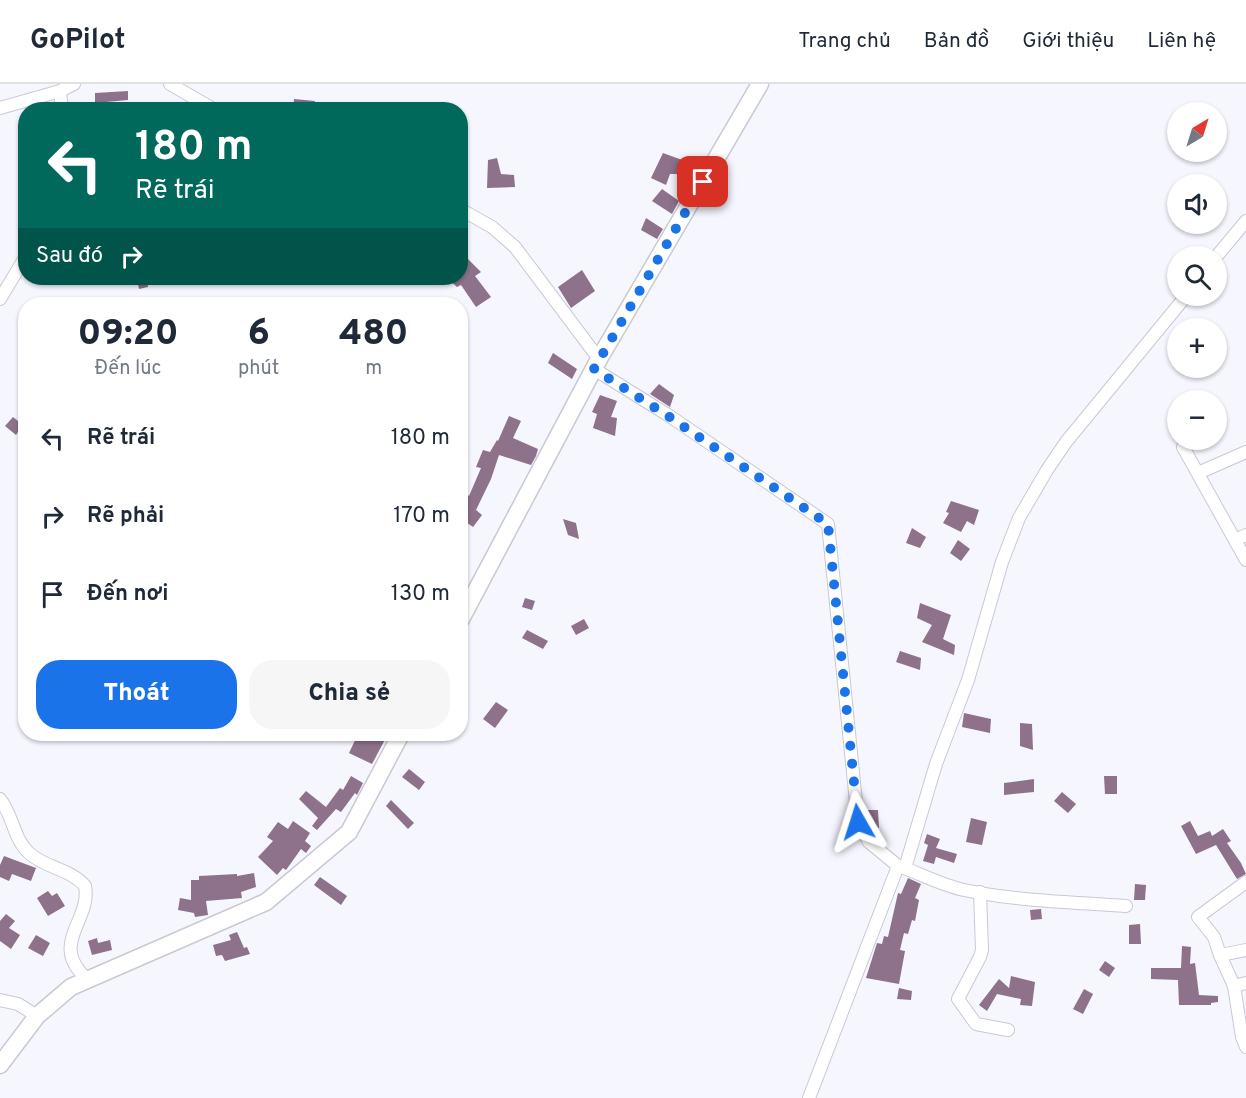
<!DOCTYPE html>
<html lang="vi">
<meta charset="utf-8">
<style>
:root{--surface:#fff;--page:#f6f6f7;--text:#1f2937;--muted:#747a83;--line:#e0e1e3;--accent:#1a73e8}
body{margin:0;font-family:Overpass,sans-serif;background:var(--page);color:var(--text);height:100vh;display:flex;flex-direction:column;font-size:22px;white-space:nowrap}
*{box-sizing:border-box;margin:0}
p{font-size:20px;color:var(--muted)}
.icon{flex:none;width:33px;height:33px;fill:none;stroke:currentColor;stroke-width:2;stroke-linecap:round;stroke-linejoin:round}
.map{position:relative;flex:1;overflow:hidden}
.details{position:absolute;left:18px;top:213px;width:450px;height:444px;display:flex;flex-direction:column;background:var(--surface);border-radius:24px;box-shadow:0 2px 4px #0004}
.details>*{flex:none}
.hud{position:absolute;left:18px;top:18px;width:450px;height:183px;border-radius:24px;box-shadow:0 2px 4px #0004;background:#00695c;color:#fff;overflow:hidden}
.needle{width:39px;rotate:38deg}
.fabs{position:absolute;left:1167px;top:18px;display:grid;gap:12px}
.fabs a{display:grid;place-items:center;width:60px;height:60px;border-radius:50%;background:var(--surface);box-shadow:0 2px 4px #0004;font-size:30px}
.pin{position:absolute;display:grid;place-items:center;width:51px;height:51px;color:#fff;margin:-26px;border-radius:12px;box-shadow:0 3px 9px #0006}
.me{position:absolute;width:66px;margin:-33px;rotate:354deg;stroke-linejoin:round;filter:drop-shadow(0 0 4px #0008)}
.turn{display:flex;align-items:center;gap:21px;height:126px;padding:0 18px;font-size:27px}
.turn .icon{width:78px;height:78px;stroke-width:2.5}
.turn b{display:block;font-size:42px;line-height:51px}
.then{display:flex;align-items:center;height:57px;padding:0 18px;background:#0003;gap:12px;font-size:22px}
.eta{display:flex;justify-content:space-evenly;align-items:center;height:102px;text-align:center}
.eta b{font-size:36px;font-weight:800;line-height:42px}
.primary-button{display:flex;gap:12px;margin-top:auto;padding:12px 18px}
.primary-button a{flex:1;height:69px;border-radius:24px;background:var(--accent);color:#fff;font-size:24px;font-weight:800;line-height:69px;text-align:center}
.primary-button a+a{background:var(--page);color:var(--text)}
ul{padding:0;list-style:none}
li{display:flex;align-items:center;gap:18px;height:78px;padding:0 18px}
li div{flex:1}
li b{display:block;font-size:22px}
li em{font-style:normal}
header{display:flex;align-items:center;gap:36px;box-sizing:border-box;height:84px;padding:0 30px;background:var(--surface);border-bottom:2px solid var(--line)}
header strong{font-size:28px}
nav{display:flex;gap:33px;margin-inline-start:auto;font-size:21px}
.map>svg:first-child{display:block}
.building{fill:#8e718b}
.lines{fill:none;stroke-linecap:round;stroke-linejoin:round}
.street-casing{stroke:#c9c9d4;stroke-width:14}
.secondary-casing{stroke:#c9c9d4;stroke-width:19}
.street{stroke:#fff;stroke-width:12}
.secondary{stroke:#fff;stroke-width:16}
.route{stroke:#1a73e8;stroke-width:10;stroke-dasharray:0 18}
</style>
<header>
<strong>GoPilot</strong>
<nav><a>Trang chủ</a><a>Bản đồ</a><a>Giới thiệu</a><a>Liên hệ</a></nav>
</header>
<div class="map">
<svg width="1246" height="1014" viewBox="0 0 1246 1014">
<rect width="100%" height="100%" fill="#f6f6ff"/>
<g class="building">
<polygon points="128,7 128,16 95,19 95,9"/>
<polygon points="294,15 315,17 314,26 293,26"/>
<polygon points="663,69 693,80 690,90 670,90 666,101 651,94"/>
<polygon points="497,74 501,90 514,91 515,103 487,104 488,76"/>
<polygon points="662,105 679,117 672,130 652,117"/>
<polygon points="646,134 663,145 657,155 641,146"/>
<polygon points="468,175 481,188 475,192 491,213 476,223 461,201 457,203 447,194 460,194 460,181"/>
<polygon points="582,186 595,207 571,224 558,203"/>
<polygon points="137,194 147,194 148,203 139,205"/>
<polygon points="553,269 577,285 572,295 548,279"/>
<polygon points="659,300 674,311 670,323 650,310"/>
<polygon points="600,311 617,317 611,333 617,334 615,352 593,344 597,330 592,328"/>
<polygon points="509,332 521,337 513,354 538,365 536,372 531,381 499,371 491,395 476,426 482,431 473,443 460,434 460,414 465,418 468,411 469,412 481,384 476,383 483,366 490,368 497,356 498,357"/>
<polygon points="13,333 23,341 16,351 5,342"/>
<polygon points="951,417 979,426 974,441 967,437 961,448 943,439 949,429 946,428"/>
<polygon points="563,435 576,439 579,455 568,451"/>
<polygon points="912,444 926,453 920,464 906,459"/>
<polygon points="958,456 970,465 961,477 950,469"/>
<polygon points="525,514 535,517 532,526 522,523"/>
<polygon points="920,519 951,531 943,555 955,561 954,571 922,558 932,541 917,534"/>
<polygon points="584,535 589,544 576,551 571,542"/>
<polygon points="527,546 548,557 543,565 522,554"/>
<polygon points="900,567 921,574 920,586 896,578"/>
<polygon points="496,618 508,626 495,644 483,635"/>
<polygon points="964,629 991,635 990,649 962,643"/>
<polygon points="1020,639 1032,640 1033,666 1020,662"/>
<polygon points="358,650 388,650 372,680 349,669"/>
<polygon points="409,685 425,698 419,706 402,693"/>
<polygon points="351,692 363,699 357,711 355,709 341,728 336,725 317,746 312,742 318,734 299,715 306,707 326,723 340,704 343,706"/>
<polygon points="1104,692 1117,692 1117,710 1105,710"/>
<polygon points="1034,695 1034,708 1004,711 1004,699"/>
<polygon points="1062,708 1076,720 1068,729 1054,717"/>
<polygon points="391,716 414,739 408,745 386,722"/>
<polygon points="865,726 878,726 879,744 871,744 866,735"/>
<polygon points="971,734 987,738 982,761 966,758"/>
<polygon points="293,737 310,749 305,757 311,762 306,769 301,765 286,786 283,784 277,791 258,773 273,757 267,753 278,738 288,745"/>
<polygon points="1190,737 1198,752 1210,747 1212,752 1223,745 1231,757 1227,759 1241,779 1246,790 1237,795 1216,761 1196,770 1181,742"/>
<polygon points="927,750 940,755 936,764 957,770 954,779 936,773 934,780 923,777 928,761 924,759"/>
<polygon points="4,772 36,784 31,797 12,790 9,797 0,793 0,781"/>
<polygon points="254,789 256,803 241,808 242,814 206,817 208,831 195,833 194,829 178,826 180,814 191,816 191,796 199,796 199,792 237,790 237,792"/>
<polygon points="320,793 347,812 341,821 314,801"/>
<polygon points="908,794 921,800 915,814 919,816 915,837 912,836 908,850 904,849 900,866 905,867 899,900 866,894 877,859 882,860 884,852 888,853 898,809 901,810"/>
<polygon points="1135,800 1146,801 1145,816 1134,816"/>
<polygon points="48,807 52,812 57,809 65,822 48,832 37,814"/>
<polygon points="1041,825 1042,835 1031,836 1030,826"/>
<polygon points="6,830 15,837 9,844 20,851 11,865 0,857 0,837"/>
<polygon points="1140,840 1141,860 1129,860 1129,841"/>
<polygon points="237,848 244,864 247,863 250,870 225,877 222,871 216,872 213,861 231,856 229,851"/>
<polygon points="36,851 50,859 43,872 28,864"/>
<polygon points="97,854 98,859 110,856 112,866 92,871 88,857"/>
<polygon points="1182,862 1191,863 1190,880 1195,879 1199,911 1218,912 1218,918 1211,919 1211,921 1179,921 1178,896 1151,895 1151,884 1181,884"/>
<polygon points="1105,877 1115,884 1109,893 1099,886"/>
<polygon points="1011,892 1035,898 1032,922 1020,921 1021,915 997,910 987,927 979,921 999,895 1009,904"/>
<polygon points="899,904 912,907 911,916 897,915"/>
<polygon points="1084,905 1093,910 1083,930 1073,925"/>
</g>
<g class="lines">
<g class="street-casing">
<g id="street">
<polyline points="170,0 215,26"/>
<polyline points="60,7 62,26"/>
<polyline points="0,24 60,7 74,0"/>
<polyline points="460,125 492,143 515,163 599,275"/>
<polyline points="1216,173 1246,137"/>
<polyline points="0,215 26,172"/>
<polyline points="594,285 668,331 828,440 858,738 869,758 898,782 809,1014"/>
<polyline points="1183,363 1246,476"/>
<polyline points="1198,389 1246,368"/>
<polyline points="1235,456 1246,451"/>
<path d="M 0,715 C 13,731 13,754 29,769 C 45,784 71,785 85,802 C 92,837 47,860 88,896"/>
<path d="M 899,782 C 921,790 941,801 964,806 C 1016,817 1073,818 1126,822"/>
<polyline points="905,784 936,680 968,596 1002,478 1019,434 1047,386 1066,358 1186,212"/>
<polyline points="1246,798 1198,833 1214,853 1220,871 1246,866"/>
<polyline points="980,808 982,866 980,873 958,915 976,940 1008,946"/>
<polyline points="1220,871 1234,902 1246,899"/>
<polyline points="1234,902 1242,953 1246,963"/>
<polyline points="0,916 18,920 37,932"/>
</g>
</g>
<g class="secondary-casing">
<g id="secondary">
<polyline points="460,537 599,275 760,0"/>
<polyline points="0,981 37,932 71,903 266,818 349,748 401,650"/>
</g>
</g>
<use href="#street" class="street"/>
<use href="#secondary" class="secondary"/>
</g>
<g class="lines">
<polyline class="route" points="703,98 594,285 668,332 828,440 858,738"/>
</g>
</svg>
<div class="fabs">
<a><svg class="needle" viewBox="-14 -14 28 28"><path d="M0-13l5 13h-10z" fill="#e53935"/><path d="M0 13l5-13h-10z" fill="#747a83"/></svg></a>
<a><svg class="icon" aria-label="sound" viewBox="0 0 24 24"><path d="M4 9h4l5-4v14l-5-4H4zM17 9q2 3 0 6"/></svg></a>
<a><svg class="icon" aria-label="search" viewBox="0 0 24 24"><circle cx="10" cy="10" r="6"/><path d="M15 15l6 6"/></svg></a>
<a>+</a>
<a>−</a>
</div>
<div class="pin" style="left:703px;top:98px;background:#d93025"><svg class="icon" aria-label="arrive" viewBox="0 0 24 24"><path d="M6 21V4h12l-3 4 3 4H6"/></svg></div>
<svg class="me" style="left:858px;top:738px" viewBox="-20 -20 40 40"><path d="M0-17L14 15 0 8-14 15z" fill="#1a73e8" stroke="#fff" stroke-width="4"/></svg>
<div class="hud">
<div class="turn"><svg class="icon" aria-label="left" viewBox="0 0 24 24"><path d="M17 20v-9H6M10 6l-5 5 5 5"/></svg><div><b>180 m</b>Rẽ trái</div></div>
<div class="then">Sau đó<svg class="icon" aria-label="right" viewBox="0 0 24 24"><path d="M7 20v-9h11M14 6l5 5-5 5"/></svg></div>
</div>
<section class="details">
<div class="eta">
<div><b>09:20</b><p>Đến lúc</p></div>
<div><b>6</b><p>phút</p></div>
<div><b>480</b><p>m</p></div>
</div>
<ul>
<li><svg class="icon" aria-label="left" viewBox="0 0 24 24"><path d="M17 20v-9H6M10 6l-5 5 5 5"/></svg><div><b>Rẽ trái</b></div><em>180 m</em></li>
<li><svg class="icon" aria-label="right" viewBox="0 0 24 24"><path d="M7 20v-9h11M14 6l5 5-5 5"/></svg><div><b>Rẽ phải</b></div><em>170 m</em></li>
<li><svg class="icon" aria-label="arrive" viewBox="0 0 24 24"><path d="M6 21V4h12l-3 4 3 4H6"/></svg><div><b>Đến nơi</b></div><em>130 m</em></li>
</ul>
<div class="primary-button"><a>Thoát</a><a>Chia sẻ</a></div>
</section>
</div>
